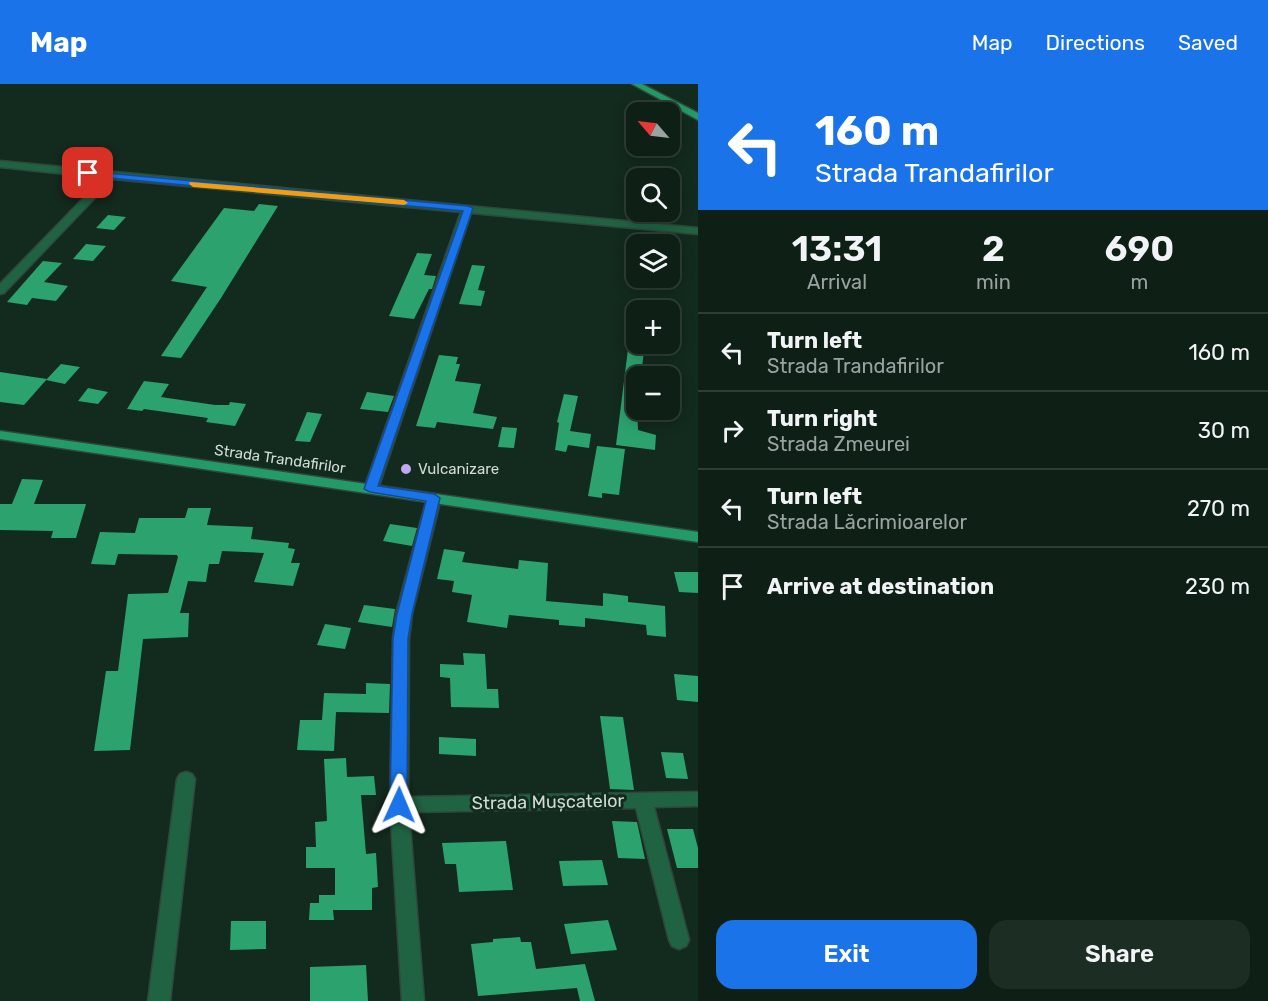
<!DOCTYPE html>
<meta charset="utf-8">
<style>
:root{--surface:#0e2016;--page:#1c2d23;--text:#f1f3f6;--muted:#9ba3a1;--line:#2e3e35;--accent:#1a73e8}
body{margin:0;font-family:Rubik,sans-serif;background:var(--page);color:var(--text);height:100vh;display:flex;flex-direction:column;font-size:22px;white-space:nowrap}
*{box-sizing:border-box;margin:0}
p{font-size:20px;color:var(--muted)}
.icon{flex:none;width:33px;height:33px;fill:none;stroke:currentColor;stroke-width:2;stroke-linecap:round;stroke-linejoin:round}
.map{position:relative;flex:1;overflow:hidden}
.side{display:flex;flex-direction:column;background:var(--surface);width:570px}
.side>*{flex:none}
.banner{background:#1a73e8;color:#fff;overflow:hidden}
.needle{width:39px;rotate:298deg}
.fabs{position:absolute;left:626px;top:18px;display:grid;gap:12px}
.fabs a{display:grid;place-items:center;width:54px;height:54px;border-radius:12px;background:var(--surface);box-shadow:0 3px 15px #0003,0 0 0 2px var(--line);font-size:30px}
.pin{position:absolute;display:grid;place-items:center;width:51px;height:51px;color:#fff;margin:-26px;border-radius:12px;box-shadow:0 3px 9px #0006}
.me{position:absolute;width:66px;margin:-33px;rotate:1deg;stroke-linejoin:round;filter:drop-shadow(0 0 4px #0008)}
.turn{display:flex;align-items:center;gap:21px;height:126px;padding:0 18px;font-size:27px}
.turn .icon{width:78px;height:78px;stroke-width:2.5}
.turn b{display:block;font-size:42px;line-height:51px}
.eta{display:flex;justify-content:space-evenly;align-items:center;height:102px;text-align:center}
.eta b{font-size:36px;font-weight:600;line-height:42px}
.action{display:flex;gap:12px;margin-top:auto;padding:12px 18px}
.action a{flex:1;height:69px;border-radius:18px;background:var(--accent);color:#fff;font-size:24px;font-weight:600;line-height:69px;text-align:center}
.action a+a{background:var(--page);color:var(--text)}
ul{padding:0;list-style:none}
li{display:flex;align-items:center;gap:18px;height:78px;padding:0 18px;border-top:2px solid var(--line)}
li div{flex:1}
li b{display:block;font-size:22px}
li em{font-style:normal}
header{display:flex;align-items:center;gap:36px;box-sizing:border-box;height:84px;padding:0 30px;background:var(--accent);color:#fff}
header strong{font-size:28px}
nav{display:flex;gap:33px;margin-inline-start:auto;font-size:21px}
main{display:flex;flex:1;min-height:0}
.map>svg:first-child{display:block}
.building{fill:#2ca26e}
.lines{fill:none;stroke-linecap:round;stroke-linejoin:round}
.minor-casing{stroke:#31463b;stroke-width:3}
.major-casing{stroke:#31463b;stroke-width:3}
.minor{fill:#1f6343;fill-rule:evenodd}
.major{fill:#239b68;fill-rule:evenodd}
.route{fill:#1a73e8;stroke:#114b97;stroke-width:1.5}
.slow{fill:#f59e0b}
.poi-dot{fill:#bfa9f4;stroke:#132a1e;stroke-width:2}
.labels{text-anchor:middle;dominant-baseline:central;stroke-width:6;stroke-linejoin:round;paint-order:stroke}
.street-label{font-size:15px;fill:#cfdcd4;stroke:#132a1e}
.poi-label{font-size:15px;fill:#cfdcd4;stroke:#132a1e;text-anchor:start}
.near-street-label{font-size:18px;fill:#cfdcd4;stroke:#132a1e}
</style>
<header>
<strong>Map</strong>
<nav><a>Map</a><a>Directions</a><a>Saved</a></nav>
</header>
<main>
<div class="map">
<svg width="698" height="917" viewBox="0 0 698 917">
<rect width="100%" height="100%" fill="#132a1e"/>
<g class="building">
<polygon points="259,120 278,122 221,214 181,274 161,272 207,203 171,197 224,124 254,127"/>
<polygon points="108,131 126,133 114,146 96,144"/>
<polygon points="86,160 106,162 93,177 73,175"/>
<polygon points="417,169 432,170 424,191 436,192 432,205 429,205 414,235 389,232"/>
<polygon points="43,177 62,179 44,198 68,202 56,217 32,214 27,221 7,218"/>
<polygon points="472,181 485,182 478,206 485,207 481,222 459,220"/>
<polygon points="628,265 644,267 641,292 636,292 638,346 656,351 655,366 616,361"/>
<polygon points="439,271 458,273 456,280 460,280 455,297 481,300 473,329 497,333 493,345 437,338 435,344 416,342"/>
<polygon points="61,280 80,283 65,300 46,296"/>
<polygon points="0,288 47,295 24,321 0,318"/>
<polygon points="144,297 169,300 161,313 215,321 229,321 230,318 246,320 235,342 206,338 208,334 144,325 142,327 127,325"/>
<polygon points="88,304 108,308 98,320 78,317"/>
<polygon points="367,308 394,312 388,328 360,325"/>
<polygon points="564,310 578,312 570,347 591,350 589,364 568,361 566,368 555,366 559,339 557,338"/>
<polygon points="307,328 322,330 310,358 295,357"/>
<polygon points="502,343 517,344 514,364 498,363"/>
<polygon points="597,362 625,365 619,411 602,409 602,414 588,412"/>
<polygon points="22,395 43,396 34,420 86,420 76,454 51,454 53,447 0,446 0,420 12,420"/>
<polygon points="188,424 211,424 207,441 253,443 251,455 289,459 288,464 295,465 291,479 300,479 293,502 254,498 264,469 222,467 219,480 209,480 206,498 188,497 180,529 189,529 188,553 143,555 130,666 94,667 106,587 118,587 128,510 168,509 178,473 177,471 118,470 115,481 91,480 100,448 135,449 139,434 185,434"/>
<polygon points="390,440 417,444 412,462 383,457"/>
<polygon points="444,465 465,468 462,478 518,485 519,476 548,479 546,517 603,522 603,509 628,512 628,518 665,522 666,553 647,551 646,541 585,534 585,543 559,541 559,536 509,531 507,544 467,538 472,511 452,508 454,497 437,495"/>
<polygon points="674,488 698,488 698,509 679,508"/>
<polygon points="364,521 395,525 392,543 358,538"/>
<polygon points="325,540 351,544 345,565 317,561"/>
<polygon points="463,569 485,570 487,605 498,605 499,624 451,623 450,594 440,593 440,580 464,581"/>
<polygon points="674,590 698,592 698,618 677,616"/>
<polygon points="366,599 390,600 389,629 336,628 334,667 297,666 300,636 322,636 324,609 366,610"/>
<polygon points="600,632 623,633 634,706 610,705"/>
<polygon points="439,653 476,655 476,672 439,670"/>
<polygon points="661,668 683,669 688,695 666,694"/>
<polygon points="346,674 347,693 374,692 376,711 361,711 366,770 376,769 378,803 372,804 372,826 333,826 334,836 309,836 310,819 319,819 319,811 335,811 335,784 306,784 306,763 316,763 315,738 327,737 324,675"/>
<polygon points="612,737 637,738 645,775 618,774"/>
<polygon points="667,745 693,745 698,764 698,784 677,784"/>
<polygon points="506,757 513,806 459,808 456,780 445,780 442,759"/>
<polygon points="602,776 608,801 563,802 559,777"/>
<polygon points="608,836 617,866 571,870 564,840"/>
<polygon points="231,837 266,837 266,865 230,866"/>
<polygon points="520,853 521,858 531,858 536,885 585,880 595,917 580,917 577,904 478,912 471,860 493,858 493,855"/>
<polygon points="366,881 368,917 310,917 310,883"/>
</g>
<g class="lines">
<g class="minor-casing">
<g id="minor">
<polygon points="0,77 698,144 698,150 471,129 378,405 371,409 364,405 461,128 113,95 4,209 0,210 0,200 103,94 0,83"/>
<polygon points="434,410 441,414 412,530 409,555 408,713 698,708 698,722 654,723 689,856 686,862 679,865 672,862 669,856 636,724 409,728 424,917 402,917 390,721 393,555 396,530 427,414"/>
<polygon points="186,688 192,690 195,695 170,917 148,917 177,695 180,690"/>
</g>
</g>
<g class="major-casing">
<g id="major">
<polygon points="632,0 642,0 698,29 698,36"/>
<polygon points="0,347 698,448 698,458 0,355"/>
</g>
</g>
<use href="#minor" class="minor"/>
<use href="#major" class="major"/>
</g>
<polygon class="route" points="84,87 468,122 473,124 378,402 434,410 440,414 412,530 408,555 407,721 405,726 399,728 393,726 390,721 393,555 397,530 426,417 370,408 364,405 463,127 88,92 83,89"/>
<polygon class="slow" points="190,98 404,116 408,119 404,121 193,103 189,100"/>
<circle class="poi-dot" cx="406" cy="385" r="6"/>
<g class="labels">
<g class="street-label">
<text transform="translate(280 375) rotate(8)">Strada Trandafirilor</text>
</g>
<g class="poi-label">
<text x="418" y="385">Vulcanizare</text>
</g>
<g class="near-street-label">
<text transform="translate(548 718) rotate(-1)">Strada Mușcatelor</text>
</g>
</g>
</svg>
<div class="fabs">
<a><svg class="needle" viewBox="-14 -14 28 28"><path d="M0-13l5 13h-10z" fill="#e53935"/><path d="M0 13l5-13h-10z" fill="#9ba3a1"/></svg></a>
<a><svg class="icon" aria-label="search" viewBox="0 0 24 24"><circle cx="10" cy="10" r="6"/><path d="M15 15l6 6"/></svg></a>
<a><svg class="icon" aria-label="layers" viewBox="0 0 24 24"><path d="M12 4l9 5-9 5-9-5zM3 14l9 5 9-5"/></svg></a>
<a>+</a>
<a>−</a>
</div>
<div class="pin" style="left:88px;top:89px;background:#d93025"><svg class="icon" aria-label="arrive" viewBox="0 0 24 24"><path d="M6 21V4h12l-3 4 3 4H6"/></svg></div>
<svg class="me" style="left:399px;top:721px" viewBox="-20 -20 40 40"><path d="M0-17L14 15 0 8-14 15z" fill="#1a73e8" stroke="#fff" stroke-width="4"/></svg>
</div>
<section class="side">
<div class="banner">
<div class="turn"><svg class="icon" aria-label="left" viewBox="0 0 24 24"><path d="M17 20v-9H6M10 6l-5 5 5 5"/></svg><div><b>160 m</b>Strada Trandafirilor</div></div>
</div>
<div class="eta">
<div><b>13:31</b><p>Arrival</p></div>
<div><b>2</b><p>min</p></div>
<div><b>690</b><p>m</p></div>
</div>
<ul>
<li><svg class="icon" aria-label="left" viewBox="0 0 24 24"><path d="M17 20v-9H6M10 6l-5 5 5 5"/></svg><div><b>Turn left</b><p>Strada Trandafirilor</p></div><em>160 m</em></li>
<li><svg class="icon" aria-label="right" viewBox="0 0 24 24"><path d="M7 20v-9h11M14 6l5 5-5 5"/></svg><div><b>Turn right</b><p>Strada Zmeurei</p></div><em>30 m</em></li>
<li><svg class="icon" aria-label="left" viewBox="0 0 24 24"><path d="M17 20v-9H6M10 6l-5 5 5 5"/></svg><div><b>Turn left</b><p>Strada Lăcrimioarelor</p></div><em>270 m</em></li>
<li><svg class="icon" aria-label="arrive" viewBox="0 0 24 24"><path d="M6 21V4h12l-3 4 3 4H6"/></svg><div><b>Arrive at destination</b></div><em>230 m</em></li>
</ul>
<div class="action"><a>Exit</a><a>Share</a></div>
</section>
</main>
